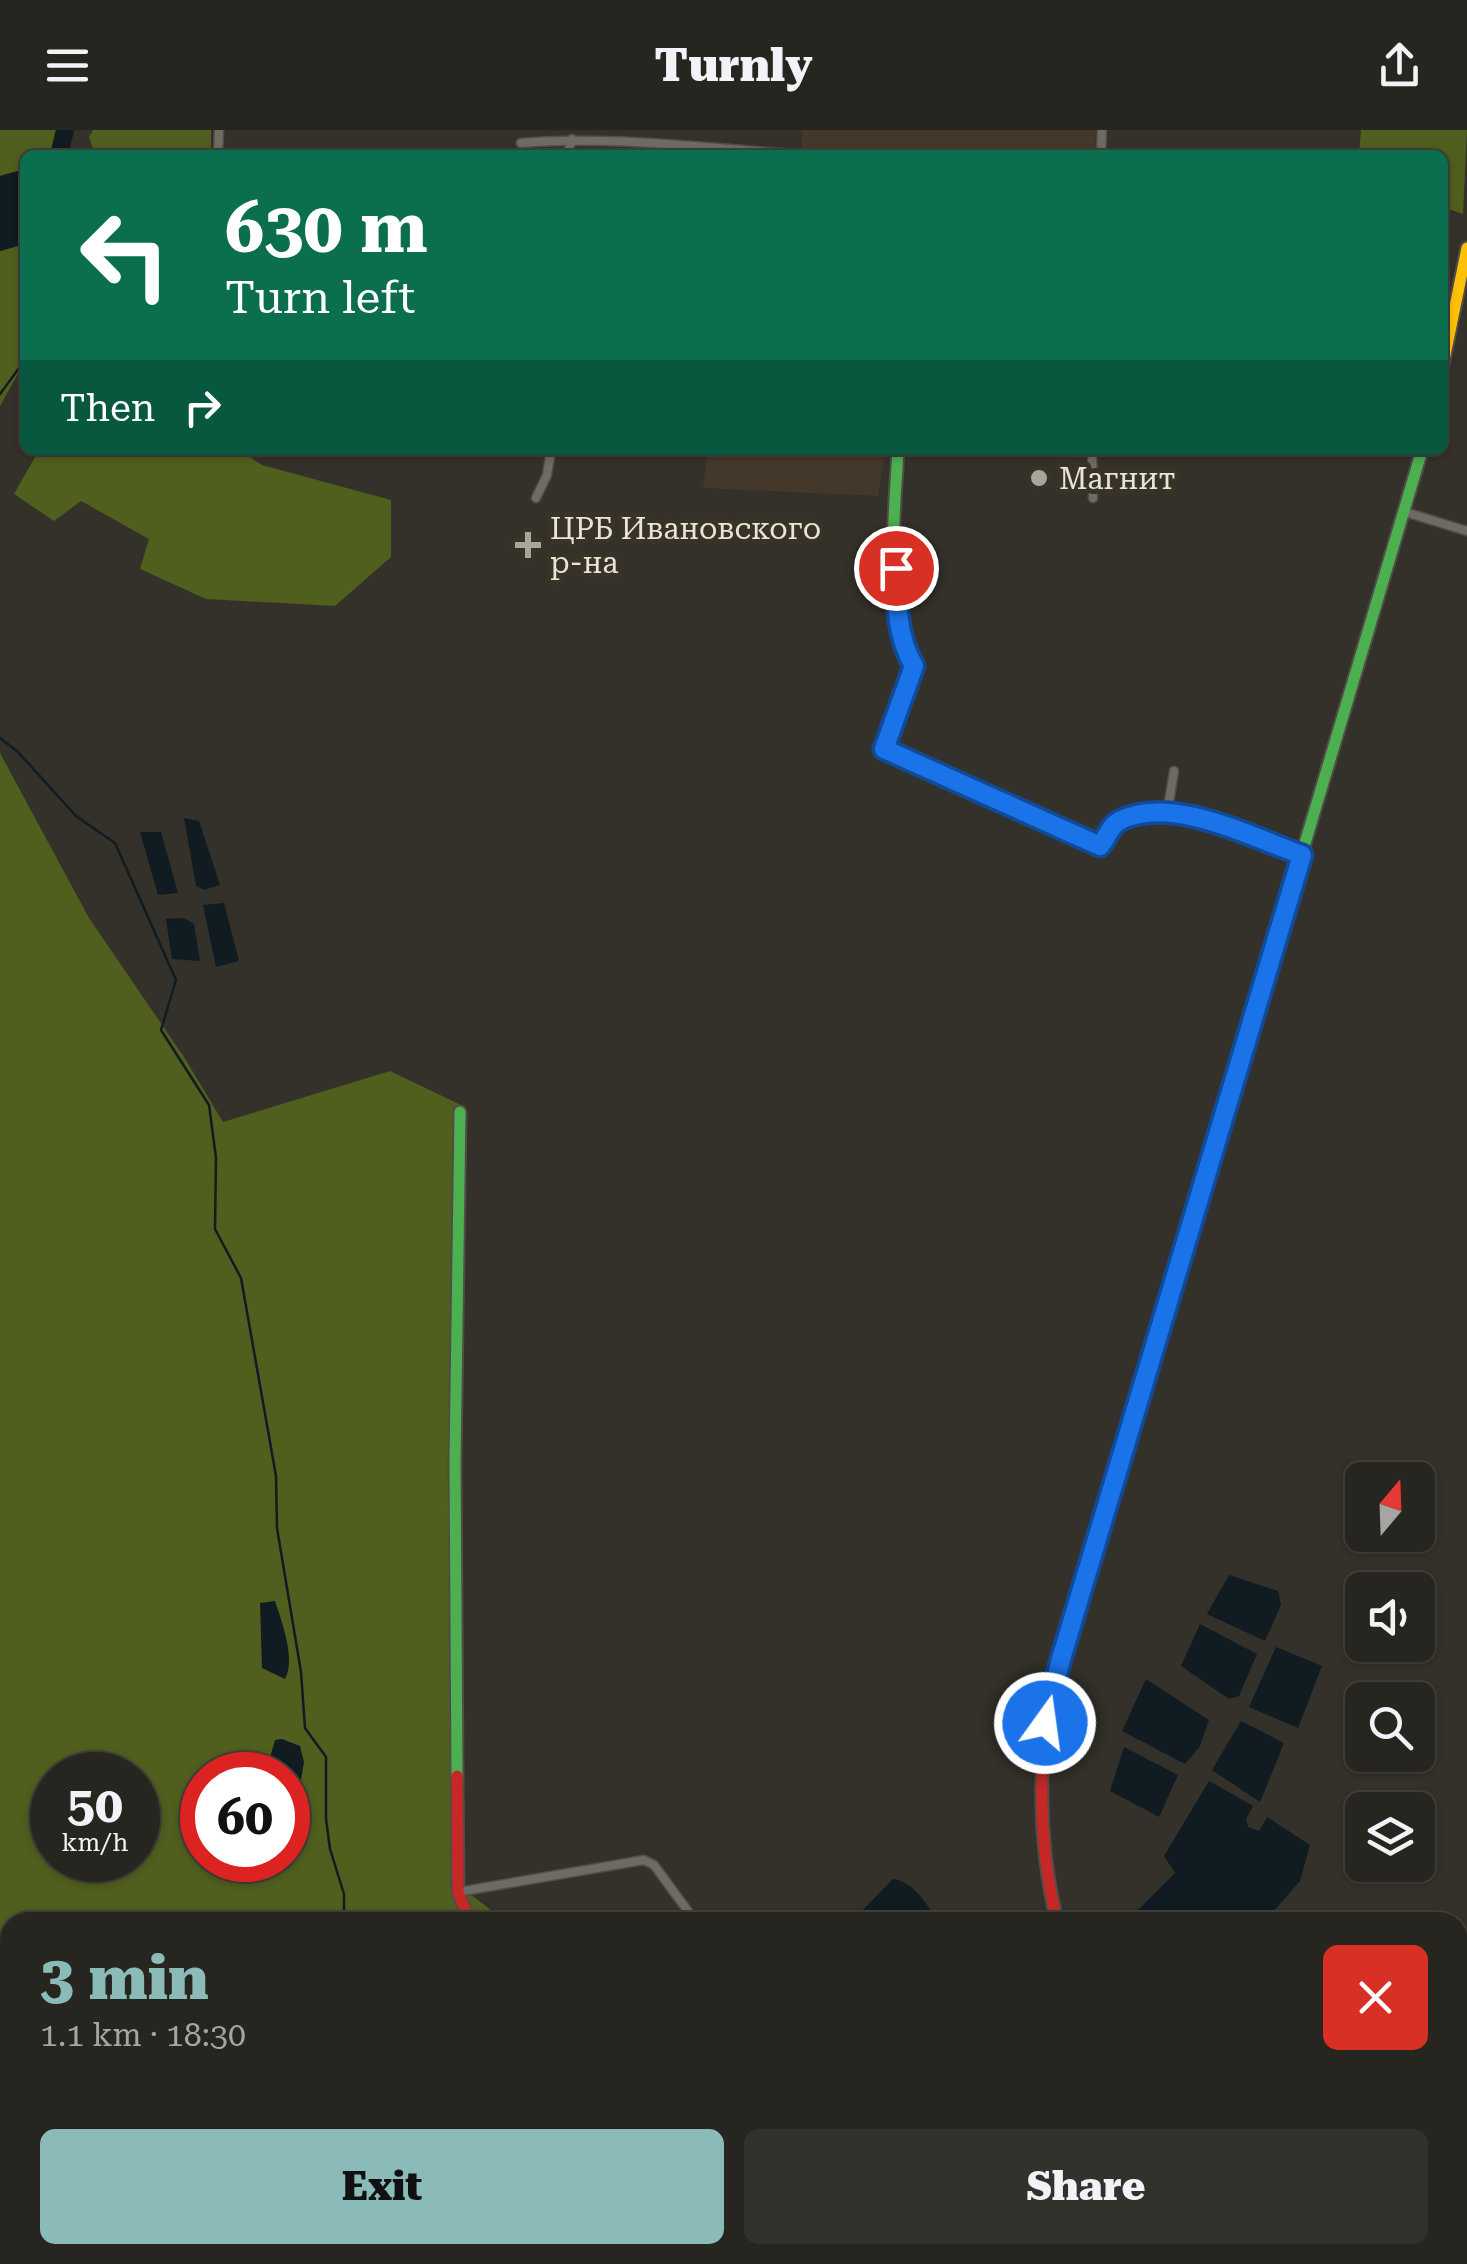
<!DOCTYPE html>
<meta charset="utf-8">
<style>
:root{--surface:#26251f;--page:#32312c;--text:#f1f3f6;--muted:#a4a5a4;--line:#42423d;--accent:#8bbbb9}
body{margin:0;font-family:"Roboto Serif",serif;background:var(--page);color:var(--text);height:100vh;display:flex;flex-direction:column;font-size:38px;white-space:nowrap}
*{box-sizing:border-box;margin:0}
p{font-size:32px;color:var(--muted)}
.icon{flex:none;width:55px;height:55px;fill:none;stroke:currentColor;stroke-width:2;stroke-linecap:round;stroke-linejoin:round}
.map{position:relative;flex:1;overflow:hidden}
.details{position:absolute;left:0px;top:1782px;width:1468px;height:352px;display:flex;flex-direction:column;background:var(--surface);border-radius:30px 30px 0 0;box-shadow:0 2px 8px #0004,0 0 0 2px var(--line)}
.details>*{flex:none}
.banner{position:absolute;left:20px;top:20px;width:1428px;height:305px;border-radius:15px;box-shadow:0 2px 8px #0004,0 0 0 2px var(--line);background:#0b6e4f;color:#fff;overflow:hidden}
.needle{width:65px;rotate:19deg}
.controls{position:absolute;left:1345px;top:1332px;display:grid;gap:20px}
.controls a{display:grid;place-items:center;width:90px;height:90px;border-radius:15px;background:var(--surface);box-shadow:0 2px 8px #0004,0 0 0 2px var(--line);font-size:50px}
.speed{position:absolute;left:30px;top:1622px;display:flex;gap:20px;font-size:50px;font-weight:700;text-align:center}
.speed>*{display:grid;place-content:center;width:130px;height:130px;border-radius:50%;background:var(--surface);box-shadow:0 2px 8px #0004,0 0 0 2px var(--line);line-height:1}
.speed small{font-size:25px;font-weight:400}
.speed .limit{border:15px solid #d22;background:#fff;color:#111}
.pin{position:absolute;display:grid;place-items:center;width:85px;height:85px;color:#fff;margin:-42px;border:5px solid #fff;border-radius:50%;box-shadow:0 2px 10px #0007}
.me{position:absolute;width:110px;margin:-55px;rotate:14deg;stroke-linejoin:round;filter:drop-shadow(0 0 8px #0008)}
.turn{display:flex;align-items:center;gap:35px;height:210px;padding:0 40px;font-size:45px}
.turn .icon{width:130px;height:130px;stroke-width:2.5}
.turn b{display:block;font-size:70px;line-height:85px}
.then{display:flex;align-items:center;height:95px;padding:0 40px;background:#0003;gap:20px;font-size:38px}
.round{display:grid;place-items:center;flex:none;width:105px;height:105px;border-radius:15px;background:var(--page)}
.summary{display:flex;align-items:center;justify-content:space-between;height:170px;padding:0 40px}
h1{font-size:60px;font-weight:800;line-height:75px;color:var(--accent)}
.primary-button{display:flex;gap:20px;margin-top:auto;padding:20px 40px}
.primary-button a{flex:1;height:115px;border-radius:15px;background:var(--accent);color:#111;font-size:40px;font-weight:800;line-height:115px;text-align:center}
.primary-button a+a{background:var(--page);color:var(--text)}
header{display:flex;justify-content:space-between;align-items:center;height:130px;padding:0 40px;background:var(--surface);font-size:45px;font-weight:800}
.map>svg:first-child{display:block}
.education{fill:#43382a}
.green{fill:#505e1e;fill-rule:evenodd}
.water{fill:#101c21}
.lines{fill:none;stroke-linecap:round;stroke-linejoin:round}
.stream{stroke:#101c21;stroke-width:2.5}
.river{stroke:#101c21;stroke-width:18}
.street-casing{stroke:#504d47;stroke-width:11}
.fast-casing{stroke:#504d47;stroke-width:15}
.slow-casing{stroke:#504d47;stroke-width:15}
.jam-casing{stroke:#504d47;stroke-width:15}
.street{stroke:#6d6b64;stroke-width:8}
.fast{stroke:#4caf50;stroke-width:11}
.slow{stroke:#ffc107;stroke-width:11}
.jam{stroke:#c62828;stroke-width:11}
.route-casing{stroke:#114b97;stroke-width:25}
.route{stroke:#1a73e8;stroke-width:18}
.poi-dot{fill:#a8a59d;stroke:#383324;stroke-width:4}
.labels{text-anchor:middle;dominant-baseline:central;stroke-width:10;stroke-linejoin:round;paint-order:stroke}
.poi-label{font-size:30px;fill:#e7e4db;stroke:#383324;text-anchor:start}
</style>
<header><svg class="icon" aria-label="menu" viewBox="0 0 24 24"><path d="M4 6h16M4 12h16M4 18h16"/></svg>Turnly<svg class="icon" aria-label="share" viewBox="0 0 24 24"><path d="M12 15V3M7 8l5-5 5 5M5 13v7h14v-7"/></svg></header>
<div class="map">
<svg width="1467" height="2134" viewBox="0 0 1467 2134">
<rect width="100%" height="100%" fill="#333129"/>
<g class="education">
<polygon points="802,0 1096,0 1095,21 802,21"/>
<polygon points="708,320 886,320 878,366 703,358"/>
</g>
<g class="green">
<polygon points="0,0 63,0 48,25 25,25 25,39 0,46"/>
<polygon points="93,0 211,0 211,25 95,25 89,7"/>
<polygon points="1361,0 1467,0 1463,84 1443,77 1442,25 1359,25"/>
<polygon points="25,114 25,231 0,276 0,121"/>
<polygon points="39,320 239,320 262,335 391,370 391,427 335,476 206,469 140,439 149,409 81,371 54,391 14,364"/>
<path d="M 0,623 L 89,788 L 184,927 L 223,992 L 390,941 L 461,975 L 463,1759 L 507,1792 L 10,1792 L 10,2125 L 908,2125 L 916,2134 L 0,2134 ZM 52,1645 L 138,1645 L 138,1730 L 52,1730 ZM 202,1645 L 288,1645 L 288,1730 L 202,1730 Z"/>
</g>
<g class="water">
<polygon points="25,39 25,114 0,121 0,46"/>
<polygon points="184,688 199,691 220,755 204,760 196,756"/>
<polygon points="140,702 161,702 178,763 158,765"/>
<polygon points="224,773 239,831 216,837 203,775"/>
<polygon points="184,788 194,794 200,831 172,829 166,789"/>
<polygon points="1229,1445 1278,1461 1281,1475 1265,1511 1207,1484"/>
<path d="M 275,1471 C 282,1492 296,1530 285,1549 L 262,1538 L 260,1473 Z"/>
<polygon points="1200,1494 1257,1524 1239,1566 1229,1569 1181,1536"/>
<polygon points="1276,1517 1322,1536 1298,1598 1249,1577"/>
<polygon points="1146,1549 1209,1590 1200,1616 1185,1634 1122,1601"/>
<polygon points="1241,1591 1284,1613 1260,1672 1212,1640"/>
<polygon points="282,1609 300,1616 304,1632 300,1656 295,1654 288,1659 288,1645 265,1645 275,1610"/>
<polygon points="1124,1617 1178,1645 1159,1687 1110,1661"/>
<polygon points="1209,1651 1253,1676 1246,1689 1248,1697 1259,1701 1267,1687 1310,1715 1300,1751 1264,1792 1126,1792 1175,1743 1164,1726"/>
<path d="M 893,1749 C 915,1752 927,1775 938,1792 L 820,1792 L 859,1784 Z"/>
</g>
<g class="lines">
<g class="stream">
<polyline points="0,264 25,230"/>
<polyline points="0,608 18,622 76,686 115,713 176,850 161,900 209,975 216,1028 215,1099 241,1148 276,1346 277,1398 301,1542 305,1598 326,1627 326,1689 330,1719 344,1764 344,1792"/>
<polyline points="518,2125 524,2134"/>
</g>
<polyline class="river" points="59,25 65,0"/>
<g class="street-casing">
<g id="street">
<path d="M 521,13 C 619,5 716,20 814,25"/>
<polyline points="218,25 219,0"/>
<polyline points="567,25 572,9"/>
<polyline points="1101,25 1102,0"/>
<polyline points="1092,320 1093,368"/>
<polyline points="536,368 547,345 551,320"/>
<polyline points="1405,382 1467,401"/>
<polyline points="1174,641 1169,672 1177,681 1301,724"/>
<polyline points="458,1762 644,1730 654,1735 696,1792"/>
<polyline points="640,2134 669,2125"/>
<polyline points="927,2134 930,2125"/>
</g>
</g>
<g class="fast-casing">
<g id="fast">
<path d="M 898,320 C 894,393 884,468 914,536 L 884,619 L 1100,716 L 1114,693 L 1139,684 L 1177,681"/>
<polyline points="1160,1201 1422,320"/>
<polyline points="457,1646 455,1332 460,982"/>
</g>
</g>
<g class="slow-casing">
<polyline id="slow" points="1442,240 1467,118"/>
</g>
<g class="jam-casing">
<g id="jam">
<polyline points="457,1646 458,1762 470,1792"/>
<path d="M 1057,1792 C 1039,1717 1037,1646 1050,1570 L 1160,1201"/>
<polyline points="1444,2125 1467,2133"/>
</g>
</g>
<use href="#street" class="street"/>
<use href="#fast" class="fast"/>
<use href="#slow" class="slow"/>
<use href="#jam" class="jam"/>
</g>
<g class="lines">
<g class="route-casing">
<path id="route" d="M 896,438 C 896,470 897,508 914,536 L 884,619 L 1100,716 C 1107,708 1110,696 1119,691 C 1171,664 1251,707 1302,725 L 1061,1529 L 1045,1593"/>
</g>
<use href="#route" class="route"/>
</g>
<g class="poi-dot">
<circle cx="1039" cy="348" r="10"/>
<path d="M523 400h10v10h10v10h-10v10h-10v-10h-10v-10h10z"/>
</g>
<g class="labels">
<g class="poi-label">
<text x="1059" y="348">Магнит</text>
<text x="550" y="398">ЦРБ Ивановского<tspan x="550" dy="34">р-на</tspan></text>
</g>
</g>
</svg>
<div class="controls">
<a><svg class="needle" viewBox="-14 -14 28 28"><path d="M0-13l5 13h-10z" fill="#e53935"/><path d="M0 13l5-13h-10z" fill="#a4a5a4"/></svg></a>
<a><svg class="icon" aria-label="sound" viewBox="0 0 24 24"><path d="M4 9h4l5-4v14l-5-4H4zM17 9q2 3 0 6"/></svg></a>
<a><svg class="icon" aria-label="search" viewBox="0 0 24 24"><circle cx="10" cy="10" r="6"/><path d="M15 15l6 6"/></svg></a>
<a><svg class="icon" aria-label="layers" viewBox="0 0 24 24"><path d="M12 4l9 5-9 5-9-5zM3 14l9 5 9-5"/></svg></a>
</div>
<div class="speed"><div>50<small>km/h</small></div><div class="limit">60</div></div>
<div class="pin" style="left:896px;top:438px;background:#d93025"><svg class="icon" aria-label="arrive" viewBox="0 0 24 24"><path d="M6 21V4h12l-3 4 3 4H6"/></svg></div>
<svg class="me" style="left:1045px;top:1593px" viewBox="-20 -20 40 40"><circle r="17" fill="#1a73e8" stroke="#fff" stroke-width="3"/><path d="M0-11L8 9 0 5-8 9z" fill="#fff"/></svg>
<div class="banner">
<div class="turn"><svg class="icon" aria-label="left" viewBox="0 0 24 24"><path d="M17 20v-9H6M10 6l-5 5 5 5"/></svg><div><b>630 m</b>Turn left</div></div>
<div class="then">Then<svg class="icon" aria-label="right" viewBox="0 0 24 24"><path d="M7 20v-9h11M14 6l5 5-5 5"/></svg></div>
</div>
<section class="details">
<div class="summary"><div><h1>3 min</h1><p>1.1 km · 18:30</p></div><a class="round" style="background:#d93025;color:#fff"><svg class="icon" aria-label="close" viewBox="0 0 24 24"><path d="M6 6l12 12M18 6L6 18"/></svg></a></div>
<div class="primary-button"><a>Exit</a><a>Share</a></div>
</section>
</div>
